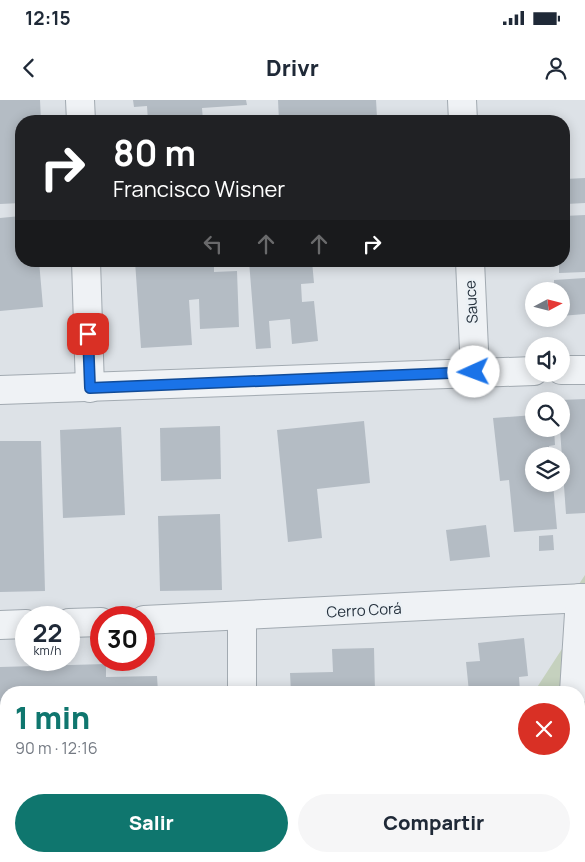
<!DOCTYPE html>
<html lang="es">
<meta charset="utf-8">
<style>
:root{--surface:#fff;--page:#f6f6f7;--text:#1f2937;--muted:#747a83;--accent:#0f766e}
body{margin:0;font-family:Manrope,sans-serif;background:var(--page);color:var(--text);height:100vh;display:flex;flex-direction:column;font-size:19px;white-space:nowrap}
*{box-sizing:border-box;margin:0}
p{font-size:16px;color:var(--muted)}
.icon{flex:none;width:28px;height:28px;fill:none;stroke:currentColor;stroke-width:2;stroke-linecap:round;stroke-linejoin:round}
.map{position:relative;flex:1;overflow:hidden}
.details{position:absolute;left:0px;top:586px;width:585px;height:176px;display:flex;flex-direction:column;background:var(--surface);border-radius:20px 20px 0 0;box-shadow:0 2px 12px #0003}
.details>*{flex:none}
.top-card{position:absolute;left:15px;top:15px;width:555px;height:152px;border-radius:20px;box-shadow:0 2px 12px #0003;background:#202124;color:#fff;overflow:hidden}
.needle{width:32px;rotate:83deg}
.buttons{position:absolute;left:525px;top:182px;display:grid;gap:10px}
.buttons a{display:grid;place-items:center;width:45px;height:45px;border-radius:50%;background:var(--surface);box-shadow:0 2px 12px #0003;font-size:25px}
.speed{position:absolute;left:15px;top:506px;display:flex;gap:10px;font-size:25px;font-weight:700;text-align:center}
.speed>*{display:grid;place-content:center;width:65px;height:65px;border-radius:50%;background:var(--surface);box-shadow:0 2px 12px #0003;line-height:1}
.speed small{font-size:12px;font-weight:400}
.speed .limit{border:8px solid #d22;background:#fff;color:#111}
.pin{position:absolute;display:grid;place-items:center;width:42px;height:42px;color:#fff;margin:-21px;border-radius:10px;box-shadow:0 2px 8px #0006}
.me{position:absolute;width:55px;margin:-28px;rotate:268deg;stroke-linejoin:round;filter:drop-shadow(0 0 4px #0008)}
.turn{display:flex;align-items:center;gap:18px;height:105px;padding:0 15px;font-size:22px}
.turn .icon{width:65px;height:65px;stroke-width:2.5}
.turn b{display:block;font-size:35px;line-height:42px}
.lanes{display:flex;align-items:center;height:48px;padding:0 15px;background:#0003;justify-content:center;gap:25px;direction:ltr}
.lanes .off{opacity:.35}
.round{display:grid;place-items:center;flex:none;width:52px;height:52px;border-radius:26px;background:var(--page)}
.head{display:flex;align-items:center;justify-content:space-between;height:85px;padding:0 15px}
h1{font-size:30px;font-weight:800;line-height:38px;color:var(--accent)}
.button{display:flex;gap:10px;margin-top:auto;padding:10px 15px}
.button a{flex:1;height:58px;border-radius:30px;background:var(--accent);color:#fff;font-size:20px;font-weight:800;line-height:58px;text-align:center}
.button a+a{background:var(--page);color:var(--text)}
.status{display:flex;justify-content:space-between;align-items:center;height:35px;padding:0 25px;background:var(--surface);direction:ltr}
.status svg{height:14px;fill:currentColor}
header{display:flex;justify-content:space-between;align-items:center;height:65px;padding:0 15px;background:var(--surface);font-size:22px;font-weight:800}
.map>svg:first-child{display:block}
.green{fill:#c5d1be}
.building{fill:#b4bcc4}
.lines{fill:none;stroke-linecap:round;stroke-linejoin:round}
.minor-casing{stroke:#a2aab1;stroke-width:30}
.minor{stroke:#eff2f5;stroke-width:28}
.route-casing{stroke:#114b97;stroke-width:12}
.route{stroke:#1a73e8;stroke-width:9}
.labels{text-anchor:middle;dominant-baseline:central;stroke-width:5;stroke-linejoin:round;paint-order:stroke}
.street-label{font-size:15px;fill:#26323e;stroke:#ecf1f5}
</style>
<div class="status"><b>12:15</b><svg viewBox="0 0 49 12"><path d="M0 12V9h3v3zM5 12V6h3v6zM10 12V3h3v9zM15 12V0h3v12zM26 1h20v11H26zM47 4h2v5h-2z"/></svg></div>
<header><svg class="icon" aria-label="back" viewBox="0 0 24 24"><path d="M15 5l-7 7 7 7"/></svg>Drivr<svg class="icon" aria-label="person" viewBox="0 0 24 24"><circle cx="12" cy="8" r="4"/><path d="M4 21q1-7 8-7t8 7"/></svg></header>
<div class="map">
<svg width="585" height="762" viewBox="0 0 585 762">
<rect width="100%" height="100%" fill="#dde2e7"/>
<polygon class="green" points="585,475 585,762 459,762 461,756 579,756 579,592 534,592 573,532 573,493"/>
<g class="building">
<polygon points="0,0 40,0 41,21 21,21 21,103 0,104"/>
<polygon points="133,0 246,0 247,5 202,8 203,21 148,21 147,6 134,7"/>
<polygon points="278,0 376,0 377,17 279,21"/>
<polygon points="585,78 585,103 566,104 565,79"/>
<polygon points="585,115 585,172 559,173 559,161 564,161 564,116"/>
<polygon points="21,116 21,161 39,161 43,207 0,211 0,118"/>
<polygon points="135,161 214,161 214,172 237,171 239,227 200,229 199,199 189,200 192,245 141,248"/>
<polygon points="249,161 312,161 314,183 301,184 302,202 314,201 318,241 292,244 290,219 269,221 271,248 256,249"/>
<polygon points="585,178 585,214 561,216 561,191 554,191 554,180"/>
<polygon points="585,299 585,413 566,414 560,329 561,300"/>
<polygon points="534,315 534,329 554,329 555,345 549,346 550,356 534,356 534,384 553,384 557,429 514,432 509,380 500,381 493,318"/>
<polygon points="364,321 370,383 317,389 322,438 288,442 277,330"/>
<polygon points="220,326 221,379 161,381 160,328"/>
<polygon points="121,327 125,415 63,418 60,330"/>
<polygon points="0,341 41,341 45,491 0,492"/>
<polygon points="220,414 222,490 160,491 158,416"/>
<polygon points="486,425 490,457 450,461 446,430"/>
<polygon points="553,435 554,450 539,451 539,436"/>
<polygon points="524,538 528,576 519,577 520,592 469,592 466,562 480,561 478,543"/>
<polygon points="374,548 375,592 291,592 290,573 333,572 332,549"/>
<polygon points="106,564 106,577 157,576 158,592 6,592 6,621 0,621 0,567"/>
<rect x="0" y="625" width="6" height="27"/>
<polygon points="6,737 6,756 35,756 35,762 0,762 0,738"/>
<rect x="109" y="756" width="90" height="6"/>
<polygon points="292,756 308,756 309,762 292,762"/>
<rect x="332" y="756" width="44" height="6"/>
<polygon points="384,756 411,756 412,762 384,762"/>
</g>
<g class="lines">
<g class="minor-casing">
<g id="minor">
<polyline points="80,0 81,21"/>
<polyline points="462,0 463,21"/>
<polyline points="86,161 90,288"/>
<polyline points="470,161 475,272"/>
<polyline points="561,270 585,270"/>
<polyline points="0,290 534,271"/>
<polyline points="242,517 242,592"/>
<polyline points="144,520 585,498"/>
<polyline points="69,523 101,522"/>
<polyline points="0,525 26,524"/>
<polyline points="574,592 580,498"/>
<polyline points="242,756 242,762"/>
<polyline points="563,762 563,756"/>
</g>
</g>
<use href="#minor" class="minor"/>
</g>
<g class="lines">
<g class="route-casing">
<polyline id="route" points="88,234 90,288 474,272"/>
</g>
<use href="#route" class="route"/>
</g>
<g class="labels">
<g class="street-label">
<text transform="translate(471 202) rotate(-93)">Sauce</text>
<text transform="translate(364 510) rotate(-3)">Cerro Corá</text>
</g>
</g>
</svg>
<div class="buttons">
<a><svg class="needle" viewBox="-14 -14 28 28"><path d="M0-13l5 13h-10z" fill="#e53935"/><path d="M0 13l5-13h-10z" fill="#747a83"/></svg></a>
<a><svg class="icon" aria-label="sound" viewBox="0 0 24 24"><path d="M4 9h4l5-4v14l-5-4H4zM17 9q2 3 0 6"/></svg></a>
<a><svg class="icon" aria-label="search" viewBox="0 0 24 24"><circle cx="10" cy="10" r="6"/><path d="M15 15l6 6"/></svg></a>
<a><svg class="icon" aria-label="layers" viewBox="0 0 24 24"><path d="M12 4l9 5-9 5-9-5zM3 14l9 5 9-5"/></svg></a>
</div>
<div class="speed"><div>22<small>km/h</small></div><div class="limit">30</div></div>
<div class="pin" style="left:88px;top:234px;background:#d93025"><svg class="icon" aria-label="arrive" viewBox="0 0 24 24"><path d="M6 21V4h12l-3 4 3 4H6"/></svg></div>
<svg class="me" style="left:474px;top:272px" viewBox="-20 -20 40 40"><circle r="19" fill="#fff"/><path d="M0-13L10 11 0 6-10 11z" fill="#1a73e8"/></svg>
<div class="top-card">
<div class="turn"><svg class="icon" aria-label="right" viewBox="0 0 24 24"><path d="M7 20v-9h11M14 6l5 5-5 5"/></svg><div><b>80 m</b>Francisco Wisner</div></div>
<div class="lanes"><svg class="icon off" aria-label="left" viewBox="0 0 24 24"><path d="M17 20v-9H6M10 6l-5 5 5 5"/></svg><svg class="icon off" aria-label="ahead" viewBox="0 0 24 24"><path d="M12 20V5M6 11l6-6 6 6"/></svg><svg class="icon off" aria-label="ahead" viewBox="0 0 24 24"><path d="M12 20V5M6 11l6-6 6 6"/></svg><svg class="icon" aria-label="right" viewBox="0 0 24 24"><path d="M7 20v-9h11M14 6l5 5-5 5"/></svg></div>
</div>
<section class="details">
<div class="head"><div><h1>1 min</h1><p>90 m · 12:16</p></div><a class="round" style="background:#d93025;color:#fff"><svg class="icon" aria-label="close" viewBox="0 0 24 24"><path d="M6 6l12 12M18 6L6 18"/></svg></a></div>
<div class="button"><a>Salir</a><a>Compartir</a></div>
</section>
</div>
